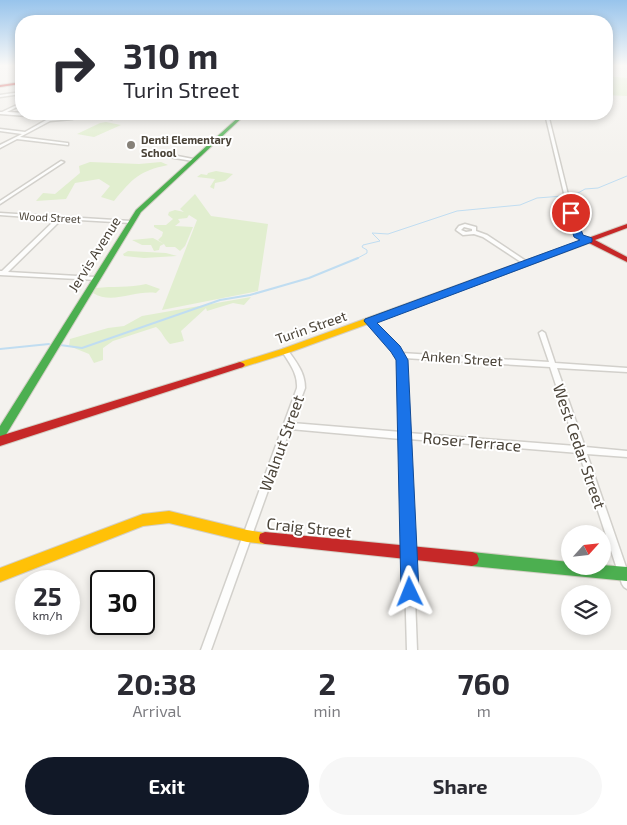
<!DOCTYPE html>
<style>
:root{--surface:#fff;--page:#f7f7f7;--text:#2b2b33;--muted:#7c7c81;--accent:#111827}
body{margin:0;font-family:"Exo 2",sans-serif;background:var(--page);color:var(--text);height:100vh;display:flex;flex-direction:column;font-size:19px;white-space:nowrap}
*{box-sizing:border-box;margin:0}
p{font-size:16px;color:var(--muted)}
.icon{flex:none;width:28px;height:28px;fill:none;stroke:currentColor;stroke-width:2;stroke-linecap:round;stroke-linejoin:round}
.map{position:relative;height:650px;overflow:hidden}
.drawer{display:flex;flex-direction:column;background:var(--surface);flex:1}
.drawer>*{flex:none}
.guide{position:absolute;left:15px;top:15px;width:598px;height:105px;border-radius:20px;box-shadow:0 2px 8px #0003;background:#fff;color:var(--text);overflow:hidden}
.needle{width:32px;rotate:63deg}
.fabs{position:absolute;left:561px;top:525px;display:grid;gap:10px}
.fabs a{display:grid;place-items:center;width:50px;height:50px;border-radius:50%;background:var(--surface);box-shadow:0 2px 8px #0003;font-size:25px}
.speed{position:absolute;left:15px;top:570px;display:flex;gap:10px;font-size:25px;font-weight:700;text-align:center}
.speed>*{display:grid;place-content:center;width:65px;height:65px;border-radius:50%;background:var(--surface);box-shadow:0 2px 8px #0003;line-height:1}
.speed small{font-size:12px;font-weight:400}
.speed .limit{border:2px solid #111;border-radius:8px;background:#fff;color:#111}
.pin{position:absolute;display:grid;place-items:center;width:42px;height:42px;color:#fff;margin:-21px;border:2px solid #fff;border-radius:50%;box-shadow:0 1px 5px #0007}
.me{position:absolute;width:55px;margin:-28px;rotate:358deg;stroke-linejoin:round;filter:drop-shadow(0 0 4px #0008)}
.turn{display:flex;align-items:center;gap:18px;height:105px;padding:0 25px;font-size:22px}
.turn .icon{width:65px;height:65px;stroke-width:2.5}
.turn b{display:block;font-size:35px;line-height:42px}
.eta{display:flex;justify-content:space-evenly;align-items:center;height:85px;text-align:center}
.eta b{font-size:30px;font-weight:700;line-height:35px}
.action{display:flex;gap:10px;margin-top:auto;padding:10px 25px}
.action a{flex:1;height:58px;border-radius:30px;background:var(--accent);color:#fff;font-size:20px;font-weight:700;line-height:58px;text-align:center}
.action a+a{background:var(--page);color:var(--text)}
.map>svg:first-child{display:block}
.green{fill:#e1eecf}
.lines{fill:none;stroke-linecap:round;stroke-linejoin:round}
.stream-far1{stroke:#c0ddf1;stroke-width:1}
.stream{stroke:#c0ddf1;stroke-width:2}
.street-casing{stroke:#d2d0cb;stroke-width:3}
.fast-casing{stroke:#d3cfc5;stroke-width:2}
.slow-casing{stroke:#d3cfc5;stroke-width:2}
.jam-casing{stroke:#d3cfc5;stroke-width:2}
.street{fill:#fdfdfc;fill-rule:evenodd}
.fast{fill:#4caf50;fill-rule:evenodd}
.slow{fill:#ffc107;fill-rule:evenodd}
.jam{fill:#c62828;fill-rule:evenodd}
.route{fill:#1a73e8;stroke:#114b97}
.poi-dot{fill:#868178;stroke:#fff;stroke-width:2}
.labels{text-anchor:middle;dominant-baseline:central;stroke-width:4;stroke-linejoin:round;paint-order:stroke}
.far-poi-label{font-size:11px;font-weight:bold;fill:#4b4439;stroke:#fff;text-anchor:start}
.far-street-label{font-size:11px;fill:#4b4439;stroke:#fff}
.street-label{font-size:14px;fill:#4b4439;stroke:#fff}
.near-street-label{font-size:16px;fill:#4b4439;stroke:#fff}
</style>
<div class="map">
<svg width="627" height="650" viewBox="0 0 627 650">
<rect width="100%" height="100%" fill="#f4f2ee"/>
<g class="green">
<polygon points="606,76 627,78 627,96 606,95"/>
<polygon points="106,122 121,125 94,137 77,134 100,123"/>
<path d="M 90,162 L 139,164 L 161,162 L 168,165 C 139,171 133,178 114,201 L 101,197 L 110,186 L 99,179 L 75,183 L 66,199 L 36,201 L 43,193 L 55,194 L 80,173 L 79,166 Z"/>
<polygon points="216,171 233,174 225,181 215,183 214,189 210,187 215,179 197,177 201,174 207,175 208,173"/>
<polygon points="195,194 211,216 268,224 258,291 162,310 197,220 189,215 187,218 178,219 180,222 175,226 193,227 185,246 180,251 175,247 166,247 164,244 160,246 159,250 154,251 151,245 142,245 132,240 153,238 164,244 158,240 162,236 163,232 154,227 154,225 166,225 173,219 168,215 169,212 175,210 184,212 180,209"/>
<polygon points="128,251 166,253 177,256 144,258 124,256 123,254"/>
<path d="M 146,284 L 160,289 L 156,293 C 135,290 112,305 93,293 L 96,288 C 113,286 129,288 146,284 Z"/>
<path d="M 251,297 L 244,305 L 233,303 L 207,311 L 206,308 L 181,331 L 184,341 L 170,344 C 164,339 162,331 156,327 L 113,341 L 103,348 L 103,360 L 94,363 L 89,354 L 69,346 L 70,339 L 108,328 L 124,326 L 142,316 Z"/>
</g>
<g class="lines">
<g class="stream-far1">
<polyline points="571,197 585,189 598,188 627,176"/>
<polyline points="356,259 367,253 367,250 362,247 363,245 380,241 372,233 388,234 457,211 520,205 537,198 563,196"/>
</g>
<g class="stream">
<polyline points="60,345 82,348 220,300 250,295 309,278 358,258"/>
<polyline points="0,349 49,344"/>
</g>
<g class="street-casing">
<g id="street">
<polygon points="21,92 21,94 0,97 0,95"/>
<polygon points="21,103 21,105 7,112 48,114 46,115 27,116 0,114 0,112 2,112"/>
<polygon points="80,114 112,117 119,114 123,114 112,119 82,115 72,119 50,121 20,137 67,143 68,143 68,145 17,139 0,148 0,145 22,134 0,131 0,129 25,132 48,119 71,117"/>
<polygon points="545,114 548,114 577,231 581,236 591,239 591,241 589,242 577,238 573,231"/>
<polygon points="162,153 193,159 195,160 193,161 168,157 162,155"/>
<polygon points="61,161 64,162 0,204 0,201"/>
<polygon points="0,213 131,221 133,222 131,223 62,219 8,272 95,277 97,278 98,279 97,280 0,275 0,271 2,271 56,219 0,215"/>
<path d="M 465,224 L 476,227 L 476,231 L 487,235 L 529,263 L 526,265 L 524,264 L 483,237 L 474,234 L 463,235 L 456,230 L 459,226 ZM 464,227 L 472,229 L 472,231 L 466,232 L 461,230 Z"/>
<path d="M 369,319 L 371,320 L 398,347 L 401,353 L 549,362 L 539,333 L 542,331 L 545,333 L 555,363 L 627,368 L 627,372 L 557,368 L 585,447 L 627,451 L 627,457 L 587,454 L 627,570 L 627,589 L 624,587 L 622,584 L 579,453 L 409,439 L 417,650 L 407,650 L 401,439 L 290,429 L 211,650 L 201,650 L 297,388 C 298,373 289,363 282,351 L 283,349 L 287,349 C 296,362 305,372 305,388 L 292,423 L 401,432 L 399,361 L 393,350 L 367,322 L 366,321 L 367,320 ZM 404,358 L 550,367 L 576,446 L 408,433 L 405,361 Z"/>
</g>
</g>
<g class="fast-casing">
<g id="fast">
<polygon points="242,114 246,114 141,212 4,438 0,439 0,426 136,210"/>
<polygon points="472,552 570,562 570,566 602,566 602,565 627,567 627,581 472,566 467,564 465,559 467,554"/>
</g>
</g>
<g class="slow-casing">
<g id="slow">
<polygon points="502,269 508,269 509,271 508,273 288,353 240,368 237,367 235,365 237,363 282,349"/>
<polygon points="169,511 247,530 270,534 271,538 270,542 265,544 247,542 169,523 143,526 0,582 0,568 143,514"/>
</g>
</g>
<g class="jam-casing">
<g id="jam">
<polygon points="21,82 21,84 0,87 0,85"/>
<polygon points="627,224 627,228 595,240 627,257 627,262 589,243 508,273 502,273 501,271 502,269"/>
<polygon points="240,362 243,363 245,365 243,367 0,446 0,436"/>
<polygon points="265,532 472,552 477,554 479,559 477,564 472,566 265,544 260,542 259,538 260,534"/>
</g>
</g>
<use href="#street" class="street"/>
<use href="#fast" class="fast"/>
<use href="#slow" class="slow"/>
<use href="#jam" class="jam"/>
</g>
<linearGradient id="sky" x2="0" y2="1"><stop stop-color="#98c4ec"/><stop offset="0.42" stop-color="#faf9f7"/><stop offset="1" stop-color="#faf9f7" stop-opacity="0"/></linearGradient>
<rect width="627" height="156" fill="url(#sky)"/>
<polygon class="route" points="571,211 575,213 583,235 592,238 592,242 377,323 400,346 408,360 419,592 416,598 410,601 404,598 401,592 396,360 391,352 364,321 365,319 580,240 574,237 567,213"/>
<circle class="poi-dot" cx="131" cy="145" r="5"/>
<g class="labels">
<g class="far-poi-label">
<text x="141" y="139">Denti Elementary<tspan x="141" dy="13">School</tspan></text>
</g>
<g class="far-street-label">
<text transform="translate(50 217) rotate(3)">Wood Street</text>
</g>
<g class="street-label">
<text transform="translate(94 254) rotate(-58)">Jervis Avenue</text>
<text transform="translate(311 327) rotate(-19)">Turin Street</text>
<text transform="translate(462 358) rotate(4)">Anken Street</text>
</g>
<g class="near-street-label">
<text transform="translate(472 441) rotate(5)">Roser Terrace</text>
<text transform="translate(281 443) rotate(-70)">Walnut Street</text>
<text transform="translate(580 446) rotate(71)">West Cedar Street</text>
<text transform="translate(309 527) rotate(6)">Craig Street</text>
</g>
</g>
</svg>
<div class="fabs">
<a><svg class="needle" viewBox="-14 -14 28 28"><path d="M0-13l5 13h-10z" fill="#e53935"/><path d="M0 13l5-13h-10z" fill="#7c7c81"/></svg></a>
<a><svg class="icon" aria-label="layers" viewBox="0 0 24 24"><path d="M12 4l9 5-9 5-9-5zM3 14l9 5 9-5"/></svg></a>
</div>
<div class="speed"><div>25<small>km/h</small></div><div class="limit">30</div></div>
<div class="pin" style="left:571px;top:213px;background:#d93025"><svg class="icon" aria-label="arrive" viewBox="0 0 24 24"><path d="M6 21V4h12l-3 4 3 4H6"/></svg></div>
<svg class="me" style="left:410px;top:592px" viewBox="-20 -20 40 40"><path d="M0-17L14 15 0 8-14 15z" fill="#1a73e8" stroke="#fff" stroke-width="4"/></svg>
<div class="guide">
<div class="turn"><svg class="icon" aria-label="right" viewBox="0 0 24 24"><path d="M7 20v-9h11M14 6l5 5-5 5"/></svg><div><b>310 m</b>Turin Street</div></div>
</div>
</div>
<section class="drawer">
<div class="eta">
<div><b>20:38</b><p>Arrival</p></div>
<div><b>2</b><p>min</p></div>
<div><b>760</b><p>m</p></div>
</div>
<div class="action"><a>Exit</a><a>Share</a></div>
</section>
